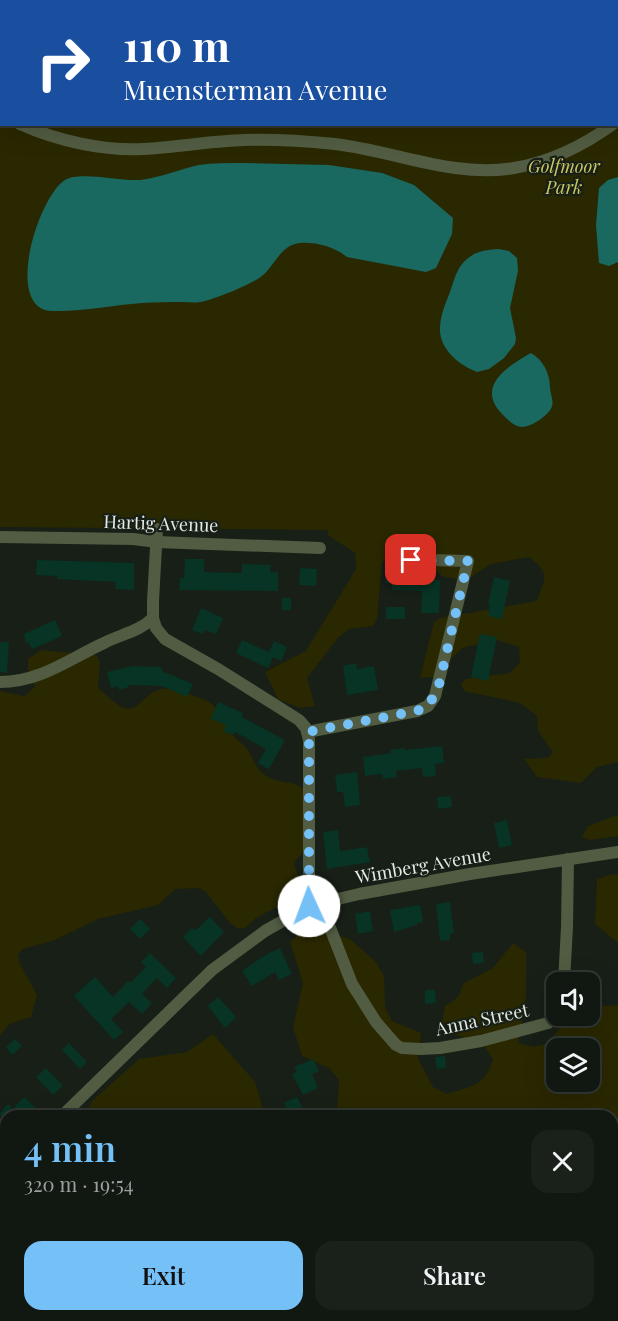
<!DOCTYPE html>
<meta charset="utf-8">
<style>
:root{--surface:#111711;--page:#1a201a;--text:#f1f3f6;--muted:#9c9f9f;--line:#303631;--accent:#75c0f6}
body{margin:0;font-family:"Playfair Display",serif;background:var(--page);color:var(--text);height:100vh;display:flex;flex-direction:column;font-size:22px;white-space:nowrap}
*{box-sizing:border-box;margin:0}
p{font-size:20px;color:var(--muted)}
.icon{flex:none;width:33px;height:33px;fill:none;stroke:currentColor;stroke-width:2;stroke-linecap:round;stroke-linejoin:round}
.map{position:relative;flex:1;overflow:hidden}
.sheet{position:absolute;left:0px;top:1110px;width:618px;height:212px;display:flex;flex-direction:column;background:var(--surface);border-radius:18px 18px 0 0;box-shadow:0 6px 24px #0002,0 0 0 2px var(--line)}
.sheet>*{flex:none}
.hud{position:absolute;left:0px;top:0px;width:618px;height:126px;box-shadow:0 6px 24px #0002,0 0 0 2px var(--line);background:#1a4fa0;color:#fff;overflow:hidden}
.tools{position:absolute;left:546px;top:972px;display:grid;gap:12px}
.tools a{display:grid;place-items:center;width:54px;height:54px;border-radius:12px;background:var(--surface);box-shadow:0 6px 24px #0002,0 0 0 2px var(--line);font-size:30px}
.pin{position:absolute;display:grid;place-items:center;width:51px;height:51px;color:#fff;margin:-26px;border-radius:12px;box-shadow:0 3px 9px #0006}
.me{position:absolute;width:66px;margin:-33px;rotate:358deg;stroke-linejoin:round;filter:drop-shadow(0 0 4px #0008)}
.turn{display:flex;align-items:center;gap:21px;height:126px;padding:0 24px;font-size:27px}
.turn .icon{width:78px;height:78px;stroke-width:2.5}
.turn b{display:block;font-size:42px;line-height:51px}
.round{display:grid;place-items:center;flex:none;width:63px;height:63px;border-radius:18px;background:var(--page)}
.summary{display:flex;align-items:center;justify-content:space-between;height:102px;padding:0 24px}
h1{font-size:36px;font-weight:600;line-height:45px;color:var(--accent)}
.primary-button{display:flex;gap:12px;margin-top:auto;padding:12px 24px}
.primary-button a{flex:1;height:69px;border-radius:18px;background:var(--accent);color:#111;font-size:24px;font-weight:600;line-height:69px;text-align:center}
.primary-button a+a{background:var(--page);color:var(--text)}
.map>svg:first-child{display:block}
.green{fill:#2a2800;fill-rule:evenodd}
.water{fill:#196960}
.building{fill:#073425}
.lines{fill:none;stroke-linecap:round;stroke-linejoin:round}
.minor{stroke:#515c42;stroke-width:12}
.route{stroke:#75c0f6;stroke-width:10;stroke-dasharray:0 18}
.labels{text-anchor:middle;dominant-baseline:central;stroke-width:4.5;stroke-linejoin:round;paint-order:stroke}
.park-label{font-size:18px;font-style:italic;fill:#cac763;stroke:#171f17}
.street-label{font-size:18px;fill:#e3e9e3;stroke:#171f17}
</style>
<div class="map">
<svg width="618" height="1321" viewBox="0 0 618 1321">
<rect width="100%" height="100%" fill="#171f17"/>
<g class="green">
<path d="M 0,0 L 569,0 L 2,2 L 2,124 L 616,124 L 616,2 L 570,1 L 618,0 L 618,762 L 597,767 L 581,783 L 537,777 L 524,759 L 548,758 L 553,752 L 538,731 L 537,716 L 520,703 L 464,691 L 461,684 L 466,679 L 510,673 L 520,662 L 519,647 L 497,640 L 462,648 L 434,677 L 420,678 L 434,622 L 440,618 L 537,601 C 545,577 551,574 529,557 L 491,564 L 465,581 L 442,576 L 412,549 L 396,546 L 382,563 L 377,619 L 373,626 L 349,629 L 337,639 L 307,678 L 315,706 L 300,708 L 278,699 L 265,672 L 306,651 L 356,569 L 355,553 L 328,535 L 328,530 L 0,527 Z"/>
<path d="M 41,650 L 96,655 L 100,662 L 98,688 C 105,694 115,704 124,708 C 140,714 147,684 172,689 C 181,691 208,699 214,706 C 222,713 225,724 231,733 C 236,739 242,743 247,749 C 254,758 254,767 265,775 C 277,785 296,779 306,791 L 304,851 L 294,863 L 302,891 L 296,897 L 256,918 L 245,928 L 237,928 L 230,923 L 206,892 L 199,888 L 175,889 L 158,905 L 98,919 L 55,940 L 23,949 L 18,955 L 19,962 L 37,995 L 31,1017 L 9,1024 L 0,1036 L 0,691 L 24,696 L 35,687 L 28,669 L 28,659 Z"/>
<polygon points="618,815 618,836 590,840 582,837 588,826"/>
<polygon points="613,874 618,875 618,943 595,924 597,879"/>
<path d="M 318,929 L 350,939 L 376,962 L 384,976 L 385,1007 L 392,1021 L 421,1033 L 418,1059 L 433,1087 L 447,1094 C 471,1086 485,1087 493,1059 L 484,1046 L 452,1033 L 442,1021 L 445,1006 L 458,997 L 464,983 L 493,968 L 513,943 L 526,952 L 526,999 L 518,1043 L 533,1047 L 549,1043 L 568,1016 L 590,1016 L 590,998 L 603,1006 L 618,1005 L 618,1264 L 612,1267 L 612,1116 L 331,1116 L 337,1110 L 339,1080 L 329,1068 L 302,1056 L 293,1027 L 303,983 L 290,942 L 302,931 ZM 556,1048 L 590,1048 L 590,1082 L 556,1082 Z"/>
<polygon points="213,1034 255,1082 264,1112 279,1116 84,1116 92,1101 139,1059 187,1052"/>
<polygon points="0,1216 6,1216 6,1316 599,1316 600,1321 0,1321"/>
</g>
<g class="water">
<path d="M 244,163 L 329,165 L 382,173 L 414,185 L 453,218 L 452,234 L 436,268 L 426,272 L 347,257 C 334,247 317,242 300,243 C 278,245 274,271 256,280 C 244,287 215,299 201,302 C 196,303 189,302 183,302 C 170,302 156,302 142,303 C 112,305 82,312 52,311 C 3,309 38,197 65,180 C 79,171 120,181 137,180 C 153,180 181,169 199,165 C 213,163 229,163 244,163 Z"/>
<polygon points="618,177 618,262 609,266 599,263 596,225 599,188 608,180"/>
<path d="M 498,249 L 509,251 L 517,258 L 518,271 L 510,308 L 516,338 L 515,344 L 504,358 L 489,369 L 477,372 C 459,365 439,349 440,328 C 440,316 446,302 450,292 C 454,280 457,267 467,259 C 476,251 486,250 498,249 Z"/>
<path d="M 531,353 C 543,360 550,373 550,388 C 550,393 554,401 552,406 C 550,415 531,427 522,427 C 515,427 508,420 503,415 C 475,387 506,367 531,353 Z"/>
</g>
<g class="building">
<polygon points="185,559 204,559 204,572 242,573 242,564 271,565 270,572 278,572 278,591 179,590 180,578 184,578"/>
<polygon points="37,560 134,563 134,590 115,589 116,582 57,579 57,576 36,575"/>
<polygon points="300,568 317,569 316,586 299,585"/>
<polygon points="386,575 410,576 410,579 440,580 439,613 421,613 422,591 392,590 392,584 385,583"/>
<polygon points="494,577 510,581 502,619 488,616 490,604 488,604"/>
<rect x="282" y="598" width="9" height="12"/>
<rect x="386" y="607" width="19" height="12"/>
<polygon points="201,608 223,618 216,634 205,630 203,634 192,630"/>
<polygon points="55,620 62,636 32,649 28,642 26,643 24,634"/>
<polygon points="480,634 497,637 488,681 471,677"/>
<polygon points="242,640 269,652 274,641 287,647 281,661 273,657 268,668 236,653"/>
<polygon points="0,642 9,642 7,673 0,672"/>
<polygon points="356,663 357,669 374,666 378,690 347,695 343,666"/>
<polygon points="133,666 162,667 162,671 193,684 187,697 162,686 128,685 128,687 119,690 118,686 111,688 107,672"/>
<polygon points="218,702 243,713 242,717 285,740 269,769 258,763 266,749 235,732 233,735 223,731 226,725 211,719"/>
<polygon points="442,746 444,763 435,764 436,776 423,777 422,768 396,771 397,777 383,779 382,774 365,776 363,757 391,753 390,750 405,748 405,750"/>
<polygon points="357,772 360,805 345,807 343,792 337,792 335,775"/>
<polygon points="451,796 452,807 438,809 437,797"/>
<polygon points="507,820 512,845 499,848 494,823"/>
<polygon points="338,830 340,851 367,847 370,862 327,869 323,832"/>
<polygon points="450,902 454,933 450,934 450,940 440,941 436,904"/>
<polygon points="420,905 423,922 417,923 417,925 394,932 390,910"/>
<polygon points="370,911 373,931 358,934 355,914"/>
<polygon points="210,917 224,932 201,956 183,937 192,928 195,931"/>
<polygon points="140,919 150,929 140,939 130,929"/>
<polygon points="280,948 292,974 279,980 275,972 252,986 242,971 267,954"/>
<polygon points="483,952 484,963 473,964 472,953"/>
<polygon points="150,953 176,978 167,988 157,978 142,994 152,1003 142,1014 129,1002 111,1019 123,1032 114,1040 74,996 95,977 113,997 128,981 130,983 146,967 141,962"/>
<polygon points="425,990 435,990 436,1003 425,1004"/>
<polygon points="218,997 236,1017 225,1028 208,1006"/>
<polygon points="15,1039 22,1046 12,1055 6,1047"/>
<polygon points="69,1043 87,1062 80,1069 62,1050"/>
<polygon points="445,1056 446,1068 437,1069 435,1057"/>
<polygon points="313,1059 319,1071 312,1074 318,1088 303,1095 292,1074 297,1072 294,1067"/>
<polygon points="46,1068 63,1086 53,1095 36,1077"/>
<polygon points="24,1097 39,1111 35,1116 0,1116 0,1113 8,1104 13,1109"/>
<polygon points="297,1097 303,1109 289,1115 284,1103"/>
</g>
<g class="lines">
<g class="minor">
<polyline points="0,115 2,116"/>
<path d="M 20,124 C 58,141 103,151 144,149 C 178,147 211,141 244,140 C 274,139 305,141 335,144 C 395,151 453,178 514,168 C 550,162 583,146 613,124"/>
<polyline points="157,529 153,601 153,618 156,628 165,639 218,669 299,720 306,728 309,740 309,906"/>
<polyline points="0,537 133,539 157,542 320,548"/>
<path d="M 0,682 C 40,682 69,659 104,643 C 121,634 139,632 153,618"/>
<polyline points="307,732 417,711 428,706 435,696 468,561 392,559"/>
<polyline points="320,902 352,984 376,1022 396,1045 402,1048 421,1049 440,1048 481,1041 548,1023 558,1016"/>
<polyline points="564,982 567,927 568,859"/>
<polyline points="62,1116 212,970 265,931 309,906 359,894 470,874 618,852"/>
<polyline points="0,1179 6,1173"/>
</g>
</g>
<g class="lines">
<polyline class="route" points="309,906 309,740 307,732 417,711 428,706 438,689 468,561 411,560"/>
</g>
<g class="labels">
<g class="park-label">
<text x="564" y="166">Golfmoor<tspan x="564" dy="21">Park</tspan></text>
</g>
<g class="street-label">
<text transform="translate(161 523) rotate(2)">Hartig Avenue</text>
<text transform="translate(423 865) rotate(-10)">Wimberg Avenue</text>
<text transform="translate(482 1019) rotate(-12)">Anna Street</text>
</g>
</g>
</svg>
<div class="tools">
<a><svg class="icon" aria-label="sound" viewBox="0 0 24 24"><path d="M4 9h4l5-4v14l-5-4H4zM17 9q2 3 0 6"/></svg></a>
<a><svg class="icon" aria-label="layers" viewBox="0 0 24 24"><path d="M12 4l9 5-9 5-9-5zM3 14l9 5 9-5"/></svg></a>
</div>
<div class="pin" style="left:411px;top:560px;background:#d93025"><svg class="icon" aria-label="arrive" viewBox="0 0 24 24"><path d="M6 21V4h12l-3 4 3 4H6"/></svg></div>
<svg class="me" style="left:309px;top:906px" viewBox="-20 -20 40 40"><circle r="19" fill="#fff"/><path d="M0-13L10 11 0 6-10 11z" fill="#75c0f6"/></svg>
<div class="hud">
<div class="turn"><svg class="icon" aria-label="right" viewBox="0 0 24 24"><path d="M7 20v-9h11M14 6l5 5-5 5"/></svg><div><b>110 m</b>Muensterman Avenue</div></div>
</div>
<section class="sheet">
<div class="summary"><div><h1>4 min</h1><p>320 m · 19:54</p></div><a class="round"><svg class="icon" aria-label="close" viewBox="0 0 24 24"><path d="M6 6l12 12M18 6L6 18"/></svg></a></div>
<div class="primary-button"><a>Exit</a><a>Share</a></div>
</section>
</div>
